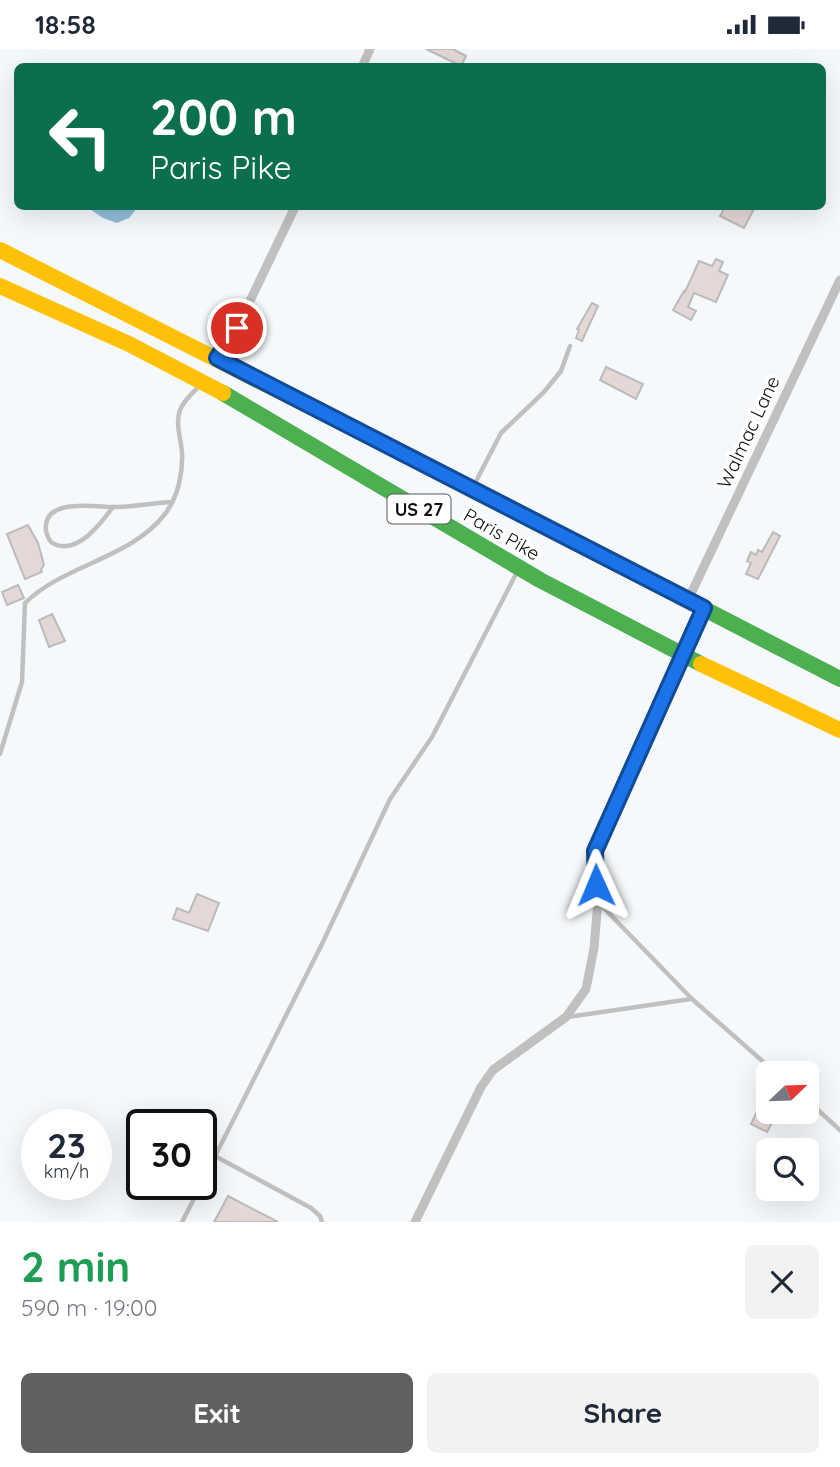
<!DOCTYPE html>
<meta charset="utf-8">
<style>
:root{--surface:#fff;--page:#f2f2f3;--text:#1f2937;--muted:#747a83;--accent:#5f6062}
body{margin:0;font-family:Quicksand,sans-serif;background:var(--page);color:var(--text);height:100vh;display:flex;flex-direction:column;font-size:26px;white-space:nowrap}
*{box-sizing:border-box;margin:0}
p{font-size:23px;color:var(--muted)}
.icon{flex:none;width:38px;height:38px;fill:none;stroke:currentColor;stroke-width:2;stroke-linecap:round;stroke-linejoin:round}
.map{position:relative;height:1173px;overflow:hidden}
.panel{display:flex;flex-direction:column;background:var(--surface);flex:1}
.panel>*{flex:none}
.hud{position:absolute;left:14px;top:14px;width:812px;height:147px;border-radius:10px;box-shadow:0 7px 28px #0002;background:#0b6e4f;color:#fff;overflow:hidden}
.needle{width:46px;rotate:67deg}
.fabs{position:absolute;left:756px;top:1012px;display:grid;gap:14px}
.fabs a{display:grid;place-items:center;width:63px;height:63px;border-radius:10px;background:var(--surface);box-shadow:0 7px 28px #0002;font-size:35px}
.speed{position:absolute;left:21px;top:1060px;display:flex;gap:14px;font-size:35px;font-weight:700;text-align:center}
.speed>*{display:grid;place-content:center;width:91px;height:91px;border-radius:50%;background:var(--surface);box-shadow:0 7px 28px #0002;line-height:1}
.speed small{font-size:18px;font-weight:400}
.speed .limit{border:4px solid #111;border-radius:10px;background:#fff;color:#111}
.pin{position:absolute;display:grid;place-items:center;width:60px;height:60px;color:#fff;margin:-30px;border:4px solid #fff;border-radius:50%;box-shadow:0 2px 7px #0007}
.me{position:absolute;width:77px;margin:-38px;rotate:359deg;stroke-linejoin:round;filter:drop-shadow(0 0 5px #0008)}
.turn{display:flex;align-items:center;gap:24px;height:147px;padding:0 21px;font-size:32px}
.turn .icon{width:91px;height:91px;stroke-width:2.5}
.turn b{display:block;font-size:49px;line-height:60px}
.round{display:grid;place-items:center;flex:none;width:74px;height:74px;border-radius:10px;background:var(--page)}
.summary{display:flex;align-items:center;justify-content:space-between;height:119px;padding:0 21px}
h1{font-size:42px;font-weight:800;line-height:52px;color:#1e9e55}
.action{display:flex;gap:14px;margin-top:auto;padding:14px 21px}
.action a{flex:1;height:80px;border-radius:10px;background:var(--accent);color:#fff;font-size:28px;font-weight:800;line-height:80px;text-align:center}
.action a+a{background:var(--page);color:var(--text)}
.status{display:flex;justify-content:space-between;align-items:center;height:49px;padding:0 35px;background:var(--surface);direction:ltr}
.status svg{height:19px;fill:currentColor}
.map>svg:first-child{display:block}
.water{fill:#91bdd8}
.building{fill:#e4d8d6;stroke:#bbbbbc;stroke-width:2}
.lines{fill:none;stroke-linecap:round;stroke-linejoin:round}
.lane{stroke:#c0c0c0;stroke-width:4.5}
.street{stroke:#c0c0c0;stroke-width:9}
.fast{stroke:#4caf50;stroke-width:16}
.slow{stroke:#ffc107;stroke-width:16}
.route-casing{stroke:#114b97;stroke-width:18}
.route{stroke:#1a73e8;stroke-width:12}
.labels{text-anchor:middle;dominant-baseline:central;stroke-width:7;stroke-linejoin:round;paint-order:stroke}
.shield{fill:#fff;stroke:#565658;stroke-width:2}
.shield-label{font-size:18px;font-weight:bold;fill:#0d0e10}
.street-label{font-size:19px;fill:#0d0e10;stroke:#fff}
</style>
<div class="status"><b>18:58</b><svg viewBox="0 0 49 12"><path d="M0 12V9h3v3zM5 12V6h3v6zM10 12V3h3v9zM15 12V0h3v12zM26 1h20v11H26zM47 4h2v5h-2z"/></svg></div>
<div class="map">
<svg width="840" height="1173" viewBox="0 0 840 1173">
<rect width="100%" height="100%" fill="#f6f9fb"/>
<polygon class="water" points="87,158 138,158 129,169 117,174 103,169"/>
<g class="building">
<polygon points="426,0 453,0 466,7 461,17"/>
<polygon points="725,158 755,158 744,179 720,167"/>
<polygon points="716,210 723,213 719,222 728,226 716,253 694,244 688,258 696,262 691,271 673,261 684,242 685,243 699,212 712,217"/>
<polygon points="592,254 598,257 582,292 576,289 579,281 577,280"/>
<polygon points="606,318 643,335 636,350 600,331"/>
<polygon points="28,476 38,494 44,516 41,520 42,523 25,530 7,485"/>
<polygon points="773,483 780,487 758,530 746,525 751,514 747,512 751,503 756,506 758,501 762,503"/>
<polygon points="18,536 24,549 7,556 2,543"/>
<polygon points="52,565 65,592 49,598 39,571"/>
<polygon points="197,845 219,854 208,882 173,870 177,859 189,864"/>
<polygon points="760,1056 777,1065 767,1083 751,1075"/>
<polygon points="228,1147 278,1173 214,1173"/>
</g>
<g class="lines">
<g class="lane">
<polyline points="474,436 501,384 544,343 561,322 570,297"/>
<path d="M 113,458 C 102,473 78,506 54,495 C 49,493 47,486 46,482 C 42,448 95,458 113,458 C 132,458 152,454 172,453"/>
<path d="M 0,705 L 22,633 L 25,554 C 65,515 130,510 165,465 C 178,448 183,424 182,404 C 181,389 175,375 180,361 C 184,351 193,344 200,336"/>
<polyline points="598,853 692,950 776,1024"/>
<polyline points="568,968 691,950"/>
<polyline points="807,1051 840,1081"/>
<polyline points="215,1107 311,1159 320,1167 322,1173"/>
<polyline points="201,1135 322,895 390,750 432,688 517,523"/>
<polyline points="182,1173 201,1136"/>
</g>
<g class="street">
<polyline points="362,18 370,0"/>
<polyline points="217,309 237,279 295,158"/>
<polyline points="688,551 840,231"/>
<polyline points="415,1173 481,1038 493,1021 566,968 586,940 594,899 598,852 595,802 704,559"/>
</g>
<g class="fast">
<polyline points="223,344 540,531 701,615"/>
<polyline points="416,411 840,630"/>
</g>
<g class="slow">
<polyline points="0,201 416,411"/>
<polyline points="0,237 129,295 223,344"/>
<polyline points="701,615 840,681"/>
</g>
</g>
<g class="lines">
<g class="route-casing">
<polyline id="route" points="237,279 217,309 704,559 595,802 596,836"/>
</g>
<use href="#route" class="route"/>
</g>
<g class="labels">
<rect class="shield" x="387.5" y="445.5" width="63" height="29" rx="5"/>
<g class="shield-label">
<text x="419" y="460">US 27</text>
</g>
<g class="street-label">
<text transform="translate(748 383) rotate(-65)">Walmac Lane</text>
<text transform="translate(502 485) rotate(30)">Paris Pike</text>
</g>
</g>
</svg>
<div class="fabs">
<a><svg class="needle" viewBox="-14 -14 28 28"><path d="M0-13l5 13h-10z" fill="#e53935"/><path d="M0 13l5-13h-10z" fill="#747a83"/></svg></a>
<a><svg class="icon" aria-label="search" viewBox="0 0 24 24"><circle cx="10" cy="10" r="6"/><path d="M15 15l6 6"/></svg></a>
</div>
<div class="speed"><div>23<small>km/h</small></div><div class="limit">30</div></div>
<div class="pin" style="left:237px;top:279px;background:#d93025"><svg class="icon" aria-label="arrive" viewBox="0 0 24 24"><path d="M6 21V4h12l-3 4 3 4H6"/></svg></div>
<svg class="me" style="left:596px;top:836px" viewBox="-20 -20 40 40"><path d="M0-17L14 15 0 8-14 15z" fill="#1a73e8" stroke="#fff" stroke-width="4"/></svg>
<div class="hud">
<div class="turn"><svg class="icon" aria-label="left" viewBox="0 0 24 24"><path d="M17 20v-9H6M10 6l-5 5 5 5"/></svg><div><b>200 m</b>Paris Pike</div></div>
</div>
</div>
<section class="panel">
<div class="summary"><div><h1>2 min</h1><p>590 m · 19:00</p></div><a class="round"><svg class="icon" aria-label="close" viewBox="0 0 24 24"><path d="M6 6l12 12M18 6L6 18"/></svg></a></div>
<div class="action"><a>Exit</a><a>Share</a></div>
</section>
